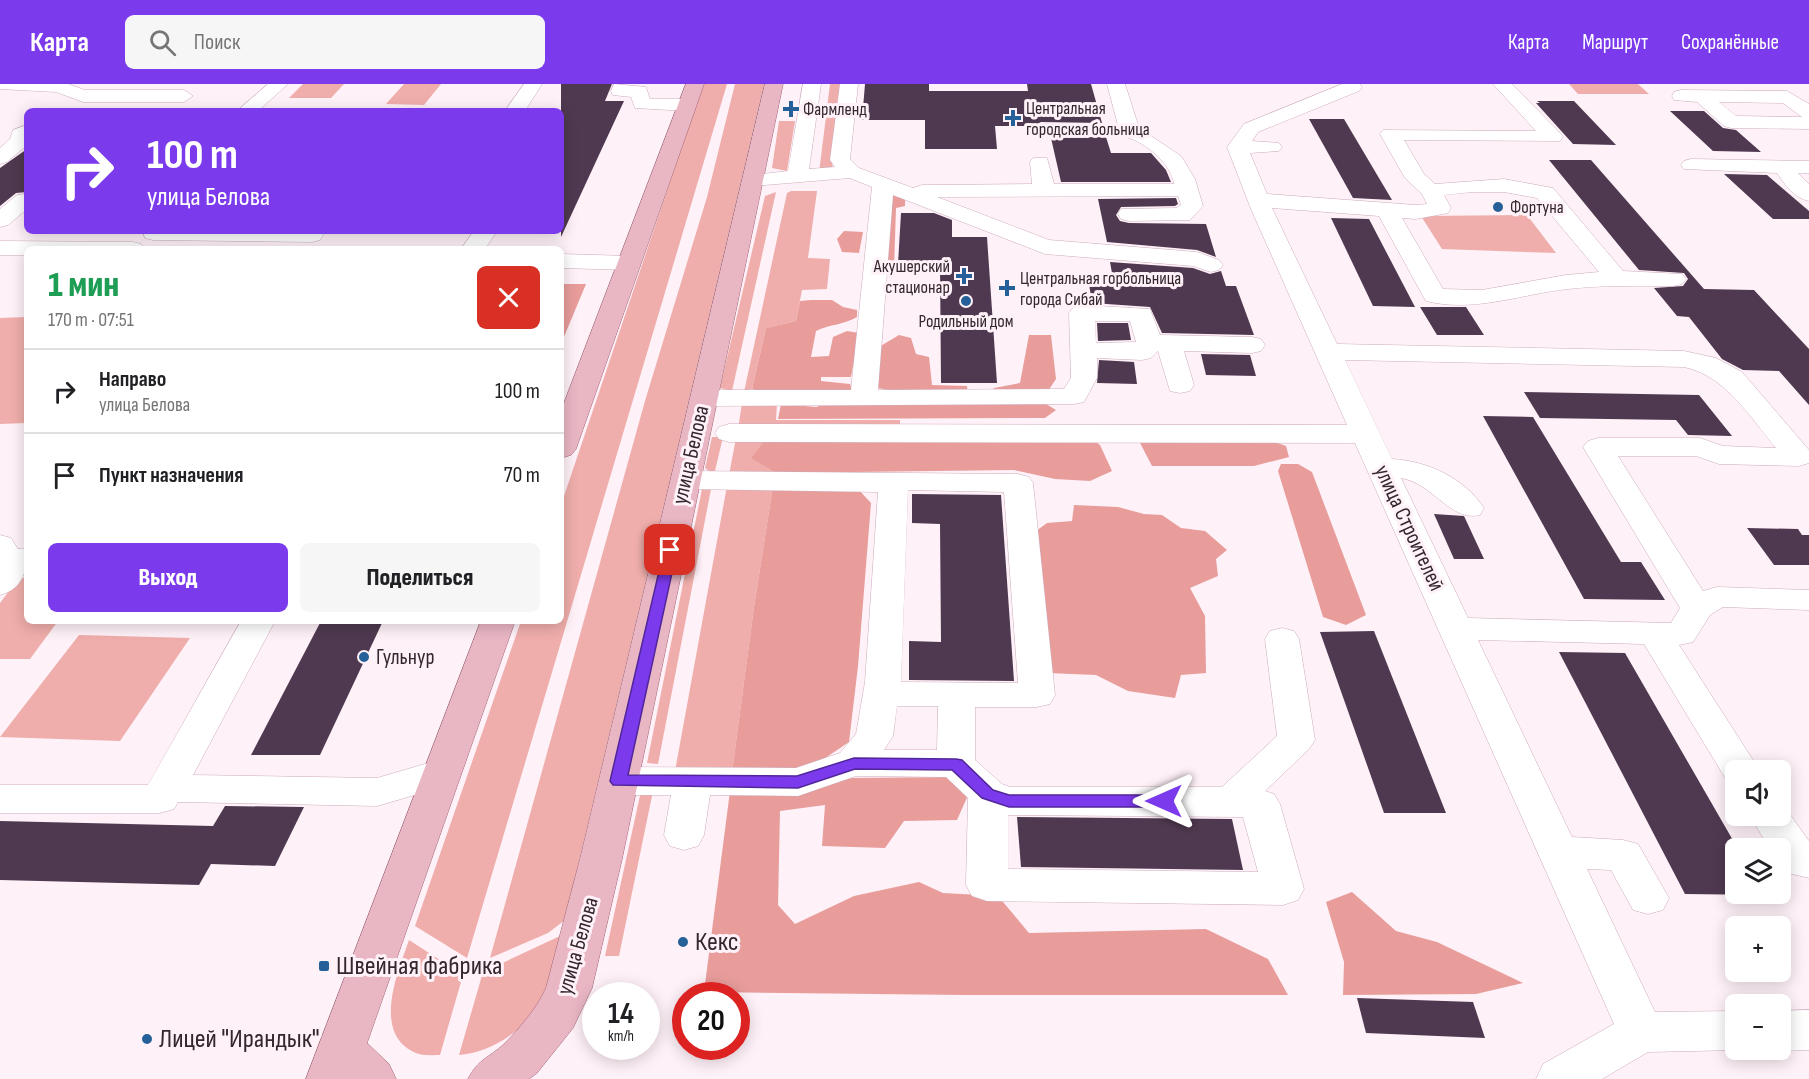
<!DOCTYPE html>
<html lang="ru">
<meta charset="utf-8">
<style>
:root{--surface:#fff;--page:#f6f6f6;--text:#202124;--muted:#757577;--line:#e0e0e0;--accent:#7c3aed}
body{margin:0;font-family:"Sofia Sans Condensed",sans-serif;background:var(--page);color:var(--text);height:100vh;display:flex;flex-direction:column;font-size:22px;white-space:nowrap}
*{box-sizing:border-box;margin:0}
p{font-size:20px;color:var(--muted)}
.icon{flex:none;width:33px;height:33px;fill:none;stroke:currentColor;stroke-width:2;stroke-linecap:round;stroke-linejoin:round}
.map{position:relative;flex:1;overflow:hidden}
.drawer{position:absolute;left:24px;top:162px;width:540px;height:378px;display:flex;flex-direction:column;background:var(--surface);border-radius:9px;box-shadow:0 3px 15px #0003}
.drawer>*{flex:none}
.guide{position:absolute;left:24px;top:24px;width:540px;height:126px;border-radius:9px;box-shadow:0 3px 15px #0003;background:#7c3aed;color:#fff;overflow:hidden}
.controls{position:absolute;left:1725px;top:676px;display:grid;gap:12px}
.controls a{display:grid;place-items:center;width:66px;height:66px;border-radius:9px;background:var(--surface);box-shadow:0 3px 15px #0003;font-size:30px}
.speed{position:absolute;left:582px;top:898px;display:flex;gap:12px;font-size:30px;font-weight:700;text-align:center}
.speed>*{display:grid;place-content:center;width:78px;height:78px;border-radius:50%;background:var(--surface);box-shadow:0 3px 15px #0003;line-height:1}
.speed small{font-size:15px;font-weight:400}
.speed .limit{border:9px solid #d22;background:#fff;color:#111}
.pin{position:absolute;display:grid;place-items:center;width:51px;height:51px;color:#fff;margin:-26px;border-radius:12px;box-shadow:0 3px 9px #0006}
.me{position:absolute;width:66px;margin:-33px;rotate:270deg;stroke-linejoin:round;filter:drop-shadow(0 0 4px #0008)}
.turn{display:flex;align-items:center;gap:21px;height:126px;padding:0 24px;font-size:27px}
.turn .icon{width:78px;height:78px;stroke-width:2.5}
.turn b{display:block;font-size:42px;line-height:51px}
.round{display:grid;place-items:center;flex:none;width:63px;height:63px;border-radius:9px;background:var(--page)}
.headline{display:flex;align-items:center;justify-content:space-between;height:102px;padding:0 24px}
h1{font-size:36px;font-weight:800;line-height:45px;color:#1e9e55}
.action{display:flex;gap:12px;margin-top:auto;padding:12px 24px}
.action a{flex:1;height:69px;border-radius:9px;background:var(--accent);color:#fff;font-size:24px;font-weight:800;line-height:69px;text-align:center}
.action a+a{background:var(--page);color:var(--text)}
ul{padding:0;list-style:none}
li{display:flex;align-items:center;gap:18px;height:84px;padding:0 24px;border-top:2px solid var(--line)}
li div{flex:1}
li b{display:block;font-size:22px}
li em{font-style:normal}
header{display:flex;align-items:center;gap:36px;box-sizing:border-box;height:84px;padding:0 30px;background:var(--accent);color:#fff}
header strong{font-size:28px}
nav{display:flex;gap:33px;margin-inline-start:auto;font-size:21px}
.search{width:420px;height:54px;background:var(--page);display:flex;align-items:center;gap:15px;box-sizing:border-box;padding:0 21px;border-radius:9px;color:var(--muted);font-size:22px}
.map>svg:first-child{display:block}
.green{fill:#efaeab}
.forest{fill:#e89d9b}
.building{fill:#4f3950}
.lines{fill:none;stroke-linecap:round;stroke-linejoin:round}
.minor-casing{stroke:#ccabbd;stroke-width:1}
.major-casing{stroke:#a16576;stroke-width:1}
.minor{fill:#fff;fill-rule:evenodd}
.major{fill:#e9b6c4;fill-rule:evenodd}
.route{fill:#7c3aed;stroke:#51269a;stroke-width:1.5}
.poi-dot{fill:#266098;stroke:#fff1f8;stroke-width:2}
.labels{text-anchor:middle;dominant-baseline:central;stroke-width:6;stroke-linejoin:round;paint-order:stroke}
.far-poi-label{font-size:18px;fill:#34272e;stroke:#fff1f8;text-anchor:start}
.street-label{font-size:22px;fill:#34272e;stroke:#fff1f8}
.poi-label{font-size:22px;fill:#34272e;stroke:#fff1f8;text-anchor:start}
.near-poi-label{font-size:27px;fill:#34272e;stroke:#fff1f8;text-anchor:start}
</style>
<header>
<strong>Карта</strong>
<div class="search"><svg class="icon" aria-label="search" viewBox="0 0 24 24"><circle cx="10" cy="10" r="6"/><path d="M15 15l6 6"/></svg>Поиск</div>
<nav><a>Карта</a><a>Маршрут</a><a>Сохранённые</a></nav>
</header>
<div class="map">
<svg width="1809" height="995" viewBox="0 0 1809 995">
<rect width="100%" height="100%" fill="#fff1f8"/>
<g class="green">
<polygon points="303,0 344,0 331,14 289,14"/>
<polygon points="404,0 441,0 424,21 386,20"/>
<polygon points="703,0 727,0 467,874 415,842 521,537 561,537 561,421"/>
<polygon points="735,0 764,0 565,836 548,849 490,874 645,317 707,113"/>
<polygon points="830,0 842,0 832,85 819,89"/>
<polygon points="1569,0 1638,0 1649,10 1578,10"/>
<polygon points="779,37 795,37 787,87 772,84"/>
<polygon points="791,107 817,107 808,174 830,175 827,205 802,206 796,237 766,244 752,305 744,308 787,109"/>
<polygon points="776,108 732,307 720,304 765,112"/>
<polygon points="1527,131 1556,169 1442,165 1421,132"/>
<polygon points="27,233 27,339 0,340 0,234"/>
<polygon points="742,319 777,319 776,336 900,336 900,345 738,345"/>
<polygon points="712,353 723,353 714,391 705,384"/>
<polygon points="736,354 767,354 776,389 729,391"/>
<polygon points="727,402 773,402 754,523 732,688 675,687"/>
<polygon points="702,405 711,405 658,680 647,679"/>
<polygon points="19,494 27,494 27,537 58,537 30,575 0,575 0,519"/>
<polygon points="79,551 190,554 120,657 0,653"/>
<polygon points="641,707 653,707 619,872 605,872"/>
<path d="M 560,852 C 554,875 549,903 537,924 C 521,949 488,969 459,971 L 483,888 Z"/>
<path d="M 409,856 L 463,891 L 440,971 C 433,971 422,972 416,969 C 371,950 398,888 409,856 Z"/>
</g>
<g class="forest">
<polygon points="888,110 905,115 905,122 896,124 894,185 881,183"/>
<polygon points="844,147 863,148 859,169 842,168 837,155"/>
<polygon points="561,200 586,200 561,260"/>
<path d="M 811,216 L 832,216 L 843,223 L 857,226 L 857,233 C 844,241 830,240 816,247 L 811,273 L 829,272 L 833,253 L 847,247 L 859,249 L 851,293 L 821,293 L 821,297 L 850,300 L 852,305 L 847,309 L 764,309 L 752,305 L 766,244 L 796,237 L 800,217 Z"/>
<polygon points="899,251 911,254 916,270 929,273 932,301 967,302 968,311 918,312 878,304 879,263"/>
<polygon points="1029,251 1051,251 1056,295 1046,310 991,308 994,304 1020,299"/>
<polygon points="781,320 816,323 825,320 1046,320 1056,326 1045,334 778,335"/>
<polygon points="767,354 1092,355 1100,361 1112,387 1090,397 1055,395 1014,386 776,389 751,374"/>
<polygon points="1264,354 1286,362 1289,373 1254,382 1152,382 1138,355"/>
<polygon points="1281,380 1298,380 1312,388 1366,531 1346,541 1323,533 1278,387"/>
<polygon points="773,402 857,404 871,419 858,582 849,658 812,683 732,688 754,523"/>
<polygon points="1074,421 1118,423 1144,430 1162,431 1181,444 1205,447 1227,466 1216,475 1218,492 1190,504 1205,532 1206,589 1181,591 1175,614 1128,607 1096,591 1047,589 1036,447 1047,439 1072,437"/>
<polygon points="953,693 969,709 957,736 904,737 885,764 822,762 825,721 780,727 778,821 795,840 854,812 919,798 943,809 998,812 1029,849 1206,845 1268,875 1288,911 964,911 704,908 730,707 797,707 852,694"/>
<polygon points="1352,808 1396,847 1437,858 1523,899 1476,910 1343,911 1344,878 1326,818"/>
</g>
<g class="building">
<polygon points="561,0 612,0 605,17 624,17 561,153"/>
<polygon points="865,0 929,0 929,7 1028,7 1027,0 1091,0 1102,39 1041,38 1033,42 995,42 997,65 925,65 925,36 862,36"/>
<polygon points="1537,17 1574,17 1616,61 1573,60 1536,19 1540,19"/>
<polygon points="1670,27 1704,27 1723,44 1736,46 1761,68 1713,67"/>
<polygon points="1309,35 1344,35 1392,116 1353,114"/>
<polygon points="1096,53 1106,53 1111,69 1151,69 1166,86 1171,98 1061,98 1051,54"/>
<polygon points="27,65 27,108 16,109 0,122 0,84"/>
<polygon points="1549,76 1591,76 1704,205 1754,206 1809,265 1809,321 1779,287 1743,286 1722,275 1689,233 1677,232 1654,204 1683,202 1688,195 1684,189 1639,186"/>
<polygon points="1724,90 1767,91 1809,127 1809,135 1773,135"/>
<polygon points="1176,114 1178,120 1175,122 1121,123 1116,131 1120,137 1129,139 1206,140 1216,173 1197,166 1107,158 1098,115"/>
<polygon points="901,129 934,129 952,136 952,153 987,153 997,299 941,299 940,181 898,180"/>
<polygon points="1331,134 1369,135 1415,223 1373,222"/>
<polygon points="1110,178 1193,184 1210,190 1221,187 1226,202 1236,202 1254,251 1162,249 1150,223 1092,219 1089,200 1114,200"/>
<polygon points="1420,223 1466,223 1484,251 1437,251"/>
<polygon points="1097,239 1128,239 1131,256 1098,257"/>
<polygon points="1201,270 1250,271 1256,292 1206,291"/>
<polygon points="1099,276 1134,278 1137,300 1097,299"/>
<polygon points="1524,308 1699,311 1732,352 1688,351 1676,336 1540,334"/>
<polygon points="1483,332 1533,333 1621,478 1641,478 1665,516 1584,515"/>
<polygon points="912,410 1001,411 1014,597 909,596 909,557 941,558 940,440 912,439"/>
<polygon points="1434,430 1464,432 1484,475 1454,475"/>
<polygon points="1747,444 1798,445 1802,451 1809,451 1809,481 1774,481"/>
<polygon points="321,537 383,537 320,671 251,671"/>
<polygon points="1374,547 1446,729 1384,729 1320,548"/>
<polygon points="1559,568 1625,569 1738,765 1736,765 1736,810 1765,811 1685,810"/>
<polygon points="225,722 304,723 275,782 211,780 199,801 0,796 0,737 213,742"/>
<polygon points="1017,733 1232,735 1243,786 1021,783"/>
<polygon points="1357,914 1473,918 1485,954 1366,949"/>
</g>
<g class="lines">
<g class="minor-casing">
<g id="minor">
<polygon points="0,0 68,0 85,6 184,6 193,12 184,18 83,18 56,8 0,5"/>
<polygon points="268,0 288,0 258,27 237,27"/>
<polygon points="524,0 542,0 525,27 505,27"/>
<polygon points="614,0 646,3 650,15 687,15 696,21 687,27 635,24 631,13 613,11 611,7"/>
<path d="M 803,0 L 821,0 L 809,85 L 835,83 L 830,76 L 840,0 L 858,0 L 850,75 L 859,84 L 913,104 L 922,101 L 1032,100 L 1030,78 L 1033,74 L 1047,74 L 1054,100 L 1174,100 C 1171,79 1145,58 1126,53 C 1108,48 1061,52 1041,52 L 1031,46 L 1041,40 L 1118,41 L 1107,0 L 1125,0 L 1139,44 L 1181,72 L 1195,95 L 1203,122 L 1190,136 L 1129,137 L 1121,135 L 1118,130 L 1121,125 L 1176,124 L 1181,121 L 1178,112 L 937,113 L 1049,156 L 1197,168 L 1219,176 L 1223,181 L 1219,186 L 1211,188 L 1193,182 L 1045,170 L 893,111 L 878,306 L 1064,305 L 1071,294 L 1069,229 L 1073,224 L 1082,221 L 1150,225 L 1160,251 L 1252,253 L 1261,255 L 1265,261 L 1261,267 L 1252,269 L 1184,267 L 1194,301 L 1190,307 L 1180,309 L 1170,307 L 1158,267 L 1151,274 L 1142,276 L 1097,274 L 1097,294 L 1084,318 L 1074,320 L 704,322 L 694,320 L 690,314 L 694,308 L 704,306 L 851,306 L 872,103 L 850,94 L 753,102 L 746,100 L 742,96 L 746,92 L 788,87 ZM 1095,237 L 1130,237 L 1136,258 L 1096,259 Z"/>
<path d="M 1342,0 L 1360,0 L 1362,3 L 1359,7 L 1258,48 L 1252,57 L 1279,59 L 1282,63 L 1279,67 L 1250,69 L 1267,110 L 1416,121 L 1427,120 L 1422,110 L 1405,94 L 1380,50 L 1383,46 L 1536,47 L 1493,0 L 1512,0 L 1560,49 L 1563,53 L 1560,57 L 1404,56 L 1424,90 L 1435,100 L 1504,95 L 1553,104 L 1623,187 L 1682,190 L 1686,195 L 1682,200 L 1674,202 C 1638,202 1603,201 1568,205 C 1521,210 1474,229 1426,217 L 1423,212 L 1379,132 L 1272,124 L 1337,260 L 1684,267 L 1716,274 L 1742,288 L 1809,366 L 1809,379 L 1799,382 L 1719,380 L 1696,372 L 1618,372 L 1703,507 L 1717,503 L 1809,506 L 1809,526 L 1723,523 L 1710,531 L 1693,558 L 1679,561 L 1760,687 L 1736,687 L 1736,699 L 1727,697 L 1644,560 L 1478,556 L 1572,753 L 1623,756 L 1638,760 L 1669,814 L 1663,826 L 1648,830 L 1633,826 L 1611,786 L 1587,785 L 1655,928 L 1736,927 L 1736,966 L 1738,966 L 1648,968 L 1602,995 L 1536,995 L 1543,980 L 1614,940 L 1355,359 L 729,358 L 719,355 L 715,349 L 719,343 L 729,340 L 1347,341 L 1251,125 L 1227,63 L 1244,40 ZM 1473,108 L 1504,108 L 1537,114 L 1599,188 L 1566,191 L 1482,206 L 1443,205 L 1402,134 L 1416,135 L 1448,129 L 1451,124 L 1444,111 ZM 1345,276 L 1684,283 C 1726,292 1749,332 1776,364 L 1723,362 L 1700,354 L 1598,354 L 1588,357 L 1583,363 L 1680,524 L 1671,539 L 1468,534 L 1401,394 C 1433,399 1450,438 1480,431 L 1484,424 C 1464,394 1428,377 1392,375 Z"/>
<path d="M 1681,6 L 1787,7 L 1809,20 L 1809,45 L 1731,44 L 1724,42 L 1697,18 L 1674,16 L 1672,12 L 1674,8 ZM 1719,18 L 1783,19 L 1802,33 L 1736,32 Z"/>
<polygon points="27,41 27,61 7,78 0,80 0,64 10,55 13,46"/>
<path d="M 1691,75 L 1809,77 L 1809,89 L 1798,89 L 1809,100 L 1809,117 C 1794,114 1785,101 1777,89 L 1684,85 L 1681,81 L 1684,77 Z"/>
<polygon points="27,110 27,125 8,141 0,143 0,125 17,111"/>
<polygon points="143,147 321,147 323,151 320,156 312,158 153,156 145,154"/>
<polygon points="474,147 497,147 485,165 461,165"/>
<polygon points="0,157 133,158 141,160 145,165 27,165 27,171 0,171"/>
<polygon points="561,170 629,172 637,174 641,179 637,184 629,186 561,184"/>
<path d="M 686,387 L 1018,390 L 1029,393 L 1033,399 L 1055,611 L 1050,620 L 1037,623 L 975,623 L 975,676 L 1002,700 L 1010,703 L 1222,703 L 1277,652 L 1265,555 L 1270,547 L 1282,544 L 1294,547 L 1299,555 L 1315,656 L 1309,665 L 1265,707 L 1274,710 L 1280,720 L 1304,805 L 1298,816 L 1283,821 L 987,817 L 972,812 L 966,801 L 968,714 L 946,693 L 856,692 L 798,712 L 710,711 L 704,751 L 698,762 L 684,766 L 670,762 L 664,751 L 671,711 L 618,711 L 604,707 L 599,697 L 604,687 L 618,683 L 796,684 L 840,669 L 856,650 L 865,598 L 878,408 L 686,405 L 675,402 L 671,396 L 675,390 ZM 908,406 L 1004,408 L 1018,599 L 901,598 ZM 897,622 L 938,622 L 937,666 L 884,666 L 893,652 ZM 1008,731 L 1243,733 L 1258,788 L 1008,785 Z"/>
<path d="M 0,451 L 11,454 L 18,465 L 27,464 C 27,485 24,505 0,511 Z"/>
<polygon points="241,537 275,537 193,691 377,694 442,675 456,679 461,689 456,699 377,722 178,718 174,725 160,729 0,729 0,701 148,701"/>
<polygon points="1780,721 1784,722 1809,757 1809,794 1788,789 1780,780 1780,765 1770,765 1750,732 1780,732"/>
<polygon points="1809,926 1809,966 1780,967 1778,966 1780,966 1780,927"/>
</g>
</g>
<g class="major-casing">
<g id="major">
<polygon points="686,0 704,0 576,365 571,371 561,374 561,327"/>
<path d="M 765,0 L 783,0 L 622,775 L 592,904 L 573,944 L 537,989 L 529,995 L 468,995 C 478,975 489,974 504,960 C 520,944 537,924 546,904 L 580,775 Z"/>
<polygon points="481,537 515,537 367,959 389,980 396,995 306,995"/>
</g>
</g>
<use href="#minor" class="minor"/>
<use href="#major" class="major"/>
</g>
<polygon class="route" points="670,462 677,466 628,691 797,692 854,674 956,675 962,676 993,706 1009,711 1164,711 1172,717 1164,723 1009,723 982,714 952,686 855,685 798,704 613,701 610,697 664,466"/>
<g class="poi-dot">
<path d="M788 16h6v6h6v6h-6v6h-6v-6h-6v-6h6z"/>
<path d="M1010 25h6v6h6v6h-6v6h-6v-6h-6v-6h6z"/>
<circle cx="1498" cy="123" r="6"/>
<path d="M961 183h6v6h6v6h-6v6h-6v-6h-6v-6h6z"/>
<path d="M1004 195h6v6h6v6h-6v6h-6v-6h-6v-6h6z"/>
<circle cx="966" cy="217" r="6"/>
<circle cx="364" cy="573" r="6"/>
<circle cx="683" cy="858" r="6"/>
<rect x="318" y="876" width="12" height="12" rx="3"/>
<circle cx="147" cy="955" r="6"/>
</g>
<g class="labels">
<g class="far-poi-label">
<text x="1026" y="24">Центральная<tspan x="1026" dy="21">городская больница</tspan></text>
<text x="803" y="25">Фармленд</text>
<text x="1510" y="123">Фортуна</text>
<text x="950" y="182" text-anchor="end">Акушерский<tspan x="950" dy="21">стационар</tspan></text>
<text x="1020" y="194">Центральная горбольница<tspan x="1020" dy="21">города Сибай</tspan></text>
<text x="966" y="237" text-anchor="middle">Родильный дом</text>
</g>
<g class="street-label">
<text transform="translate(691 371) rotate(-77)">улица Белова</text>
<text transform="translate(1409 444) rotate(65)">улица Строителей</text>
<text transform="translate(578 862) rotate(-74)">улица Белова</text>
</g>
<g class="poi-label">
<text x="376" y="573">Гульнур</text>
</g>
<g class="near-poi-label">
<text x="695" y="858">Кекс</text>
<text x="336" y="882">Швейная фабрика</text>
<text x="159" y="955">Лицей "Ирандык"</text>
</g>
</g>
</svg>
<div class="controls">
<a><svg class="icon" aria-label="sound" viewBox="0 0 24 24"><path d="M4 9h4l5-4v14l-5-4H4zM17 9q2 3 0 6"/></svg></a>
<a><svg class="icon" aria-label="layers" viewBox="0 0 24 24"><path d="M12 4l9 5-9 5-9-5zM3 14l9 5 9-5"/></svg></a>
<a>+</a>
<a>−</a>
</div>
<div class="speed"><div>14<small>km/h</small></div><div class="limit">20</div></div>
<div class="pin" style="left:670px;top:466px;background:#d93025"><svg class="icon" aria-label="arrive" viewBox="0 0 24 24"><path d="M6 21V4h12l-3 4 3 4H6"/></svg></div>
<svg class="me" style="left:1164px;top:717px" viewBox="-20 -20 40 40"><path d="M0-17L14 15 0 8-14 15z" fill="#7c3aed" stroke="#fff" stroke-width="4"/></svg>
<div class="guide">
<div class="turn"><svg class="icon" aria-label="right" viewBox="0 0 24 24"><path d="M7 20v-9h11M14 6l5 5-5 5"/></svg><div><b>100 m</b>улица Белова</div></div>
</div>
<section class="drawer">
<div class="headline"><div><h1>1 мин</h1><p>170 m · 07:51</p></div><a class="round" style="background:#d93025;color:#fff"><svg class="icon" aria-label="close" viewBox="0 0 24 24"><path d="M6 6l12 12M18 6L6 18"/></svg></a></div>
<ul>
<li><svg class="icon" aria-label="right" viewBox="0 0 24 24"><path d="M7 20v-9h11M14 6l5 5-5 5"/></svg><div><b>Направо</b><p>улица Белова</p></div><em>100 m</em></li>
<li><svg class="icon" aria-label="arrive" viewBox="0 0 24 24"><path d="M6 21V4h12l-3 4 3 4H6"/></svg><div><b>Пункт назначения</b></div><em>70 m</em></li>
</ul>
<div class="action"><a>Выход</a><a>Поделиться</a></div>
</section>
</div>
